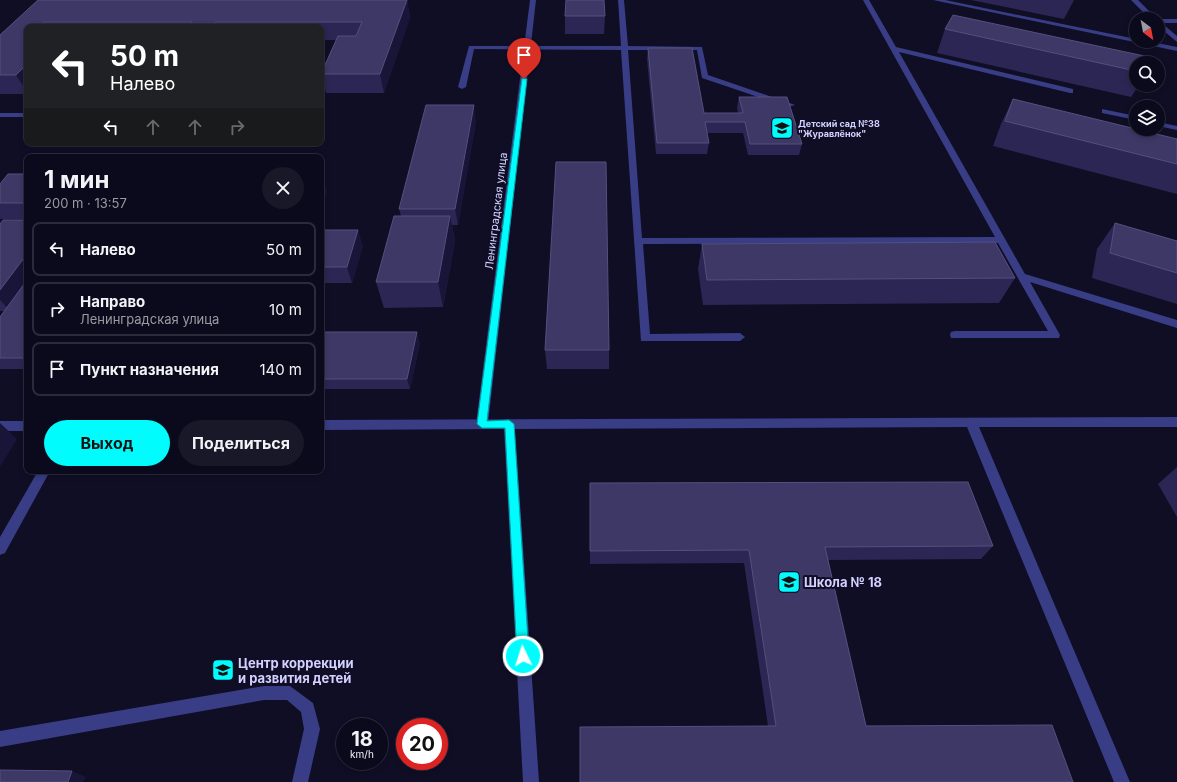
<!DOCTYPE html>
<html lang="ru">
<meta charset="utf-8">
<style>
:root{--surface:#0b0a1c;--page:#191829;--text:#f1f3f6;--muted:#9a9aa3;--line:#2b2b3b;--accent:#00fcfc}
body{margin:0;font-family:Inter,sans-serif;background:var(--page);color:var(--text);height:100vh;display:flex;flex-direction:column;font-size:15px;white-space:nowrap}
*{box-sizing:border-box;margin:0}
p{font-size:13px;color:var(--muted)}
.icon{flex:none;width:22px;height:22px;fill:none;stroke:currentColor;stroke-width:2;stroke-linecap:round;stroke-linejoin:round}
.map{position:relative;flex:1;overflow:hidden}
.side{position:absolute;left:24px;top:154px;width:300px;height:320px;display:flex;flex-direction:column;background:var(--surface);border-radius:8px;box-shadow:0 2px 6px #0003,0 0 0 1px var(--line)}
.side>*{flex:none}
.hud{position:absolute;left:24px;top:24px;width:300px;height:122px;border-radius:8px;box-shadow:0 2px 6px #0003,0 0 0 1px var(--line);background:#202124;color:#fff;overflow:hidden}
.needle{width:26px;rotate:148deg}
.tools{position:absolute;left:1129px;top:12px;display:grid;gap:8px}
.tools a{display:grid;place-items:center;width:36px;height:36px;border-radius:50%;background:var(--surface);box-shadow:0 2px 6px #0003,0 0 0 1px var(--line);font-size:20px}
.speed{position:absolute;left:336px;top:718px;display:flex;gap:8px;font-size:20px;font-weight:700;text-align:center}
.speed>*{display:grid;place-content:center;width:52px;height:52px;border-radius:50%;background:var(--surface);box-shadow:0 2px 6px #0003,0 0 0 1px var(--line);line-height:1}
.speed small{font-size:10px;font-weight:400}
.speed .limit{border:6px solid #d22;background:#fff;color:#111}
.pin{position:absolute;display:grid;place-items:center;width:34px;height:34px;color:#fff;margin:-41px -17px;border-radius:50% 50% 50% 0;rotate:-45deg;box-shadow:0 0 4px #0007}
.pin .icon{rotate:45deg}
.me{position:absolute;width:44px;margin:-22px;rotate:356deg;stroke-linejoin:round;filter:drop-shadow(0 0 3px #0008)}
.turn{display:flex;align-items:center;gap:14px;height:84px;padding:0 20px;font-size:18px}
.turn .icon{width:52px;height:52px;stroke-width:2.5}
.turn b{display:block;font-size:28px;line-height:34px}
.lanes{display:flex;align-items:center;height:38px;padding:0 20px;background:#0003;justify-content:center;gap:20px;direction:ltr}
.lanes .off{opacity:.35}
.round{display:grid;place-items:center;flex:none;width:42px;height:42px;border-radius:21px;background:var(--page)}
.overview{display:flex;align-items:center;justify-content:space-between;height:68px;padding:0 20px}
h1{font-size:24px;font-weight:700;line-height:30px}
.primary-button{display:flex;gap:8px;margin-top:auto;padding:8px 20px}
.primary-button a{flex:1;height:46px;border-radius:24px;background:var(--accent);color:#111;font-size:16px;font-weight:700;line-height:46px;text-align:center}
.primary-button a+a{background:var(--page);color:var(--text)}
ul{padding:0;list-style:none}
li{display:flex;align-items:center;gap:12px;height:54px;margin:0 8px 6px;padding:0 12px;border:2px solid var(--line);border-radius:8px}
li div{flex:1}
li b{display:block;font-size:15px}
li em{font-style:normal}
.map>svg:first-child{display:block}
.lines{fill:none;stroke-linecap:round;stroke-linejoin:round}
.service{fill:#383d85;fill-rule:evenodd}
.minor{fill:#383d85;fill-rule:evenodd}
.wall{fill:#2b2653}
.shaded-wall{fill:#181539}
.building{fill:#3d3865;stroke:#54507e}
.route{fill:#00fcfc;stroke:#00a4a4}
.labels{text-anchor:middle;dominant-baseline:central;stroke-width:4;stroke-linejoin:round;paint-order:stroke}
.far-poi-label{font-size:9px;font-weight:bold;fill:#d2d1ff;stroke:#0f0e25;text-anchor:start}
.street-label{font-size:11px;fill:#d2d1ff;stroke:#0f0e25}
.near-poi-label{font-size:13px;font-weight:bold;fill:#d2d1ff;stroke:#0f0e25;text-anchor:start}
</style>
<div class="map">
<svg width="1177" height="782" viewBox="0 0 1177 782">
<rect width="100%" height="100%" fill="#0f0e25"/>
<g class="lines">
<g class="service">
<polygon points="618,0 624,0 628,46 702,47 708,75 795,105 788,107 702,78 697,50 628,50 642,238 995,237 863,0 869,0 896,47 1073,89 1073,93 1070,93 899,52 1025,274 1177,320 1177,328 1030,282 1060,335 1059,338 951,338 950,335 951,332 955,331 1048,331 998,243 643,244 650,334 740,333 745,337 740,341 641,341 621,50 474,49 466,87 462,89 458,87 469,46 621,46"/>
<polygon points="933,0 945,0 1136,39 1136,41 1147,41 1177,47 1177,51"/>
<rect x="1158" y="19" width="19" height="4"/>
<polygon points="1102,109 1136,116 1136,120 1102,113"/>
<rect x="0" y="113" width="27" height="4"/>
<polygon points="1158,122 1177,126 1177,130 1158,126"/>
<polygon points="1177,417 1177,427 979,427 1130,782 1114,782 967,427 515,429 539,782 523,782 504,429 321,430 321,420"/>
<rect x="0" y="421" width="27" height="10"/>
<polygon points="38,471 50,471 5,553 0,555 0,537"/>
<polygon points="264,686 290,686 313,703 320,729 308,782 292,782 304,729 301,712 287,700 264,700 0,747 0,731"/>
</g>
<g class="minor">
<polygon points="530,0 536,0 488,424 486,427 478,427 476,424"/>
<polygon points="1131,0 1138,0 1157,19 1150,19"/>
<polygon points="1158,20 1177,36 1177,42 1158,26"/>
</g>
</g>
<g class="wall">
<polygon points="38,0 407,0 410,17 384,93 326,93 321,73 336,40 321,40 321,27 27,27 27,94 0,94 0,35"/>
<polygon points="971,0 1074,0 1064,19"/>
<polygon points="565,16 605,16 604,34 565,34"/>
<polygon points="945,29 1136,63 1136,85 1139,85 1131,97 937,53"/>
<polygon points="648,48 704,113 738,113 737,108 739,97 802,144 799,155 748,155 743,133 707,133 709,143 707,154 656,154 647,59"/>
<polygon points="1013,99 1177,139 1177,194 993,146 1001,124"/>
<polygon points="476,121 458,225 452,225 455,241 443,307 384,308 376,282 401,216 399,209"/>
<polygon points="27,174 27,219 0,219 0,184"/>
<polygon points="27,220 27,369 0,369 0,317 5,311 0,311 0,224"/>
<polygon points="1115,223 1177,241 1177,304 1092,278 1097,249"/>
<polygon points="321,230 363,246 352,283 321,283"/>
<polygon points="702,244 1015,278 999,303 703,305 698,269"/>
<polygon points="321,332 420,343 410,389 321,389"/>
<polygon points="545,350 609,350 609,369 547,369"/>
<polygon points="1177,467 1177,517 1158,484"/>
<polygon points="590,483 993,546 981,559 828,560 866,726 1073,782 768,726 744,563 590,564"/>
</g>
<g class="shaded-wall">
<polygon points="407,0 410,17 384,93 380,74"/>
<polygon points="44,22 47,27 39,27"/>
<polygon points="216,22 218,27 213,27"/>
<polygon points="27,64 27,92 16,75"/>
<polygon points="474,105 476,121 458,225 455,209"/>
<polygon points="323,180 327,191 321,208 321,186"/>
<polygon points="450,216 455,241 443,307 438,282"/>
<polygon points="358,230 363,246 352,283 347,267"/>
<polygon points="27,254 27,287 10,311 0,300 0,290"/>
<polygon points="417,332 420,343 410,389 407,379"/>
<polygon points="0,423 17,439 0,467"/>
<polygon points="72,771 86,777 83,782 68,782"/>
</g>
<g class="building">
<polygon points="38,0 407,0 380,74 321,74 338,36 356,36 362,22 216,22 213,27 188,27 192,22 44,22 39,27 27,27 27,64 16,75 0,75 0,35"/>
<polygon points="566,0 604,0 605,16 565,16"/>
<polygon points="953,15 1149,57 1148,63 1136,63 1136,71 945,29"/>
<polygon points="648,48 692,48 704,113 743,113 739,97 787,97 802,144 750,144 745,122 705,122 709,143 657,143"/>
<polygon points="1013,99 1177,139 1177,164 1005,121"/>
<polygon points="426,105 474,105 455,209 399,209"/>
<polygon points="556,162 606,162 609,350 545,350"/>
<polygon points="8,174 27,174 27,203 0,203 0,184"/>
<polygon points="321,180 323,180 321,186"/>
<polygon points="394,216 450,216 438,282 376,282"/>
<polygon points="3,220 27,220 27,254 0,290 0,224"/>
<polygon points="1115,223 1177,241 1177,273 1110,253"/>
<polygon points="321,230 358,230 347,267 321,267"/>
<polygon points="995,242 1015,278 707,280 702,244"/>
<polygon points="27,280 27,358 0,358 0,317"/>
<polygon points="321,332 417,332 407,379 321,379"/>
<polygon points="968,482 993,546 825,547 866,726 1052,725 1073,782 580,782 580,727 776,726 749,550 590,551 590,483"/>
<polygon points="0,770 72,771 68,782 0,782"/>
</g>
<polygon class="route" points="522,78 527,79 487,421 509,420 514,424 529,656 527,660 523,661 519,660 517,656 505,428 482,428 477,424"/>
<defs>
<g id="school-square" transform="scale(1.15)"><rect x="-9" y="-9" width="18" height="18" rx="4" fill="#00fcfc" stroke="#0f0e25"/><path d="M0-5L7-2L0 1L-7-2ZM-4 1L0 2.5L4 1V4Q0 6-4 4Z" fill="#111"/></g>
</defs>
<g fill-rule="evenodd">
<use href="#school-square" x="782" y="128"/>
<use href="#school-square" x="789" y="582"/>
<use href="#school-square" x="223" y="670"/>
</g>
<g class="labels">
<g class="far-poi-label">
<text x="798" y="123">Детский сад №38<tspan x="798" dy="10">"Журавлёнок"</tspan></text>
</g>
<g class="street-label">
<text transform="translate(496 211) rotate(-83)">Ленинградская улица</text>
</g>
<g class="near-poi-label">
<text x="804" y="582">Школа № 18</text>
<text x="238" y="663">Центр коррекции<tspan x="238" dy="15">и развития детей</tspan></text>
</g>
</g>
</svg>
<div class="tools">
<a><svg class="needle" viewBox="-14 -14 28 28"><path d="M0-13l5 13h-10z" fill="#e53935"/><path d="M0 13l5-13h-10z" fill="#9a9aa3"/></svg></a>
<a><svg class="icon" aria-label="search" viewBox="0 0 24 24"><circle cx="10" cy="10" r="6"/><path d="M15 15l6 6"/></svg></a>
<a><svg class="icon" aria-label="layers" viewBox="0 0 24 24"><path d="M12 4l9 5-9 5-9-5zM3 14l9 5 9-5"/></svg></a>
</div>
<div class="speed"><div>18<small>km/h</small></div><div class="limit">20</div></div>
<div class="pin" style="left:524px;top:79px;background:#d93025"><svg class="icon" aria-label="arrive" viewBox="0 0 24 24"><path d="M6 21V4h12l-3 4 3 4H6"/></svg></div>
<svg class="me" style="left:523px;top:656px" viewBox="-20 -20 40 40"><circle r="17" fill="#00fcfc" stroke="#fff" stroke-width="3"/><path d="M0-11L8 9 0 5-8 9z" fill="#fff"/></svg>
<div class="hud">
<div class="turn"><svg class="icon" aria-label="left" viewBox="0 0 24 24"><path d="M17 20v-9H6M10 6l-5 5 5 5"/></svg><div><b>50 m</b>Налево</div></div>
<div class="lanes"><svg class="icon" aria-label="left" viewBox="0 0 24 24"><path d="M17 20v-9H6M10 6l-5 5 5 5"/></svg><svg class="icon off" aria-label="ahead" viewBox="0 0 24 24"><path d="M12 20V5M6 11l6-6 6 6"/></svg><svg class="icon off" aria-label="ahead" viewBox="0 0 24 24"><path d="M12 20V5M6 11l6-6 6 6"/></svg><svg class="icon off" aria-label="right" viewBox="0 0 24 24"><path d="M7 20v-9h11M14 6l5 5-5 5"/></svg></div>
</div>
<section class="side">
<div class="overview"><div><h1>1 мин</h1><p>200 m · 13:57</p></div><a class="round"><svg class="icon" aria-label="close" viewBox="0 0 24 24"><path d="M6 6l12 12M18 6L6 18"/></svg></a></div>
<ul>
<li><svg class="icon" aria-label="left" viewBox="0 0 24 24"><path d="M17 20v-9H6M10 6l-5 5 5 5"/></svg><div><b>Налево</b></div><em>50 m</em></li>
<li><svg class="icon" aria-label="right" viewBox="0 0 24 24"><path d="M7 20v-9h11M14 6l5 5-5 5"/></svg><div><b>Направо</b><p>Ленинградская улица</p></div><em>10 m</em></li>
<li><svg class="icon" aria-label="arrive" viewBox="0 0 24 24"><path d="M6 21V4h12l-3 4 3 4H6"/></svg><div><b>Пункт назначения</b></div><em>140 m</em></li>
</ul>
<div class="primary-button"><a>Выход</a><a>Поделиться</a></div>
</section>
</div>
